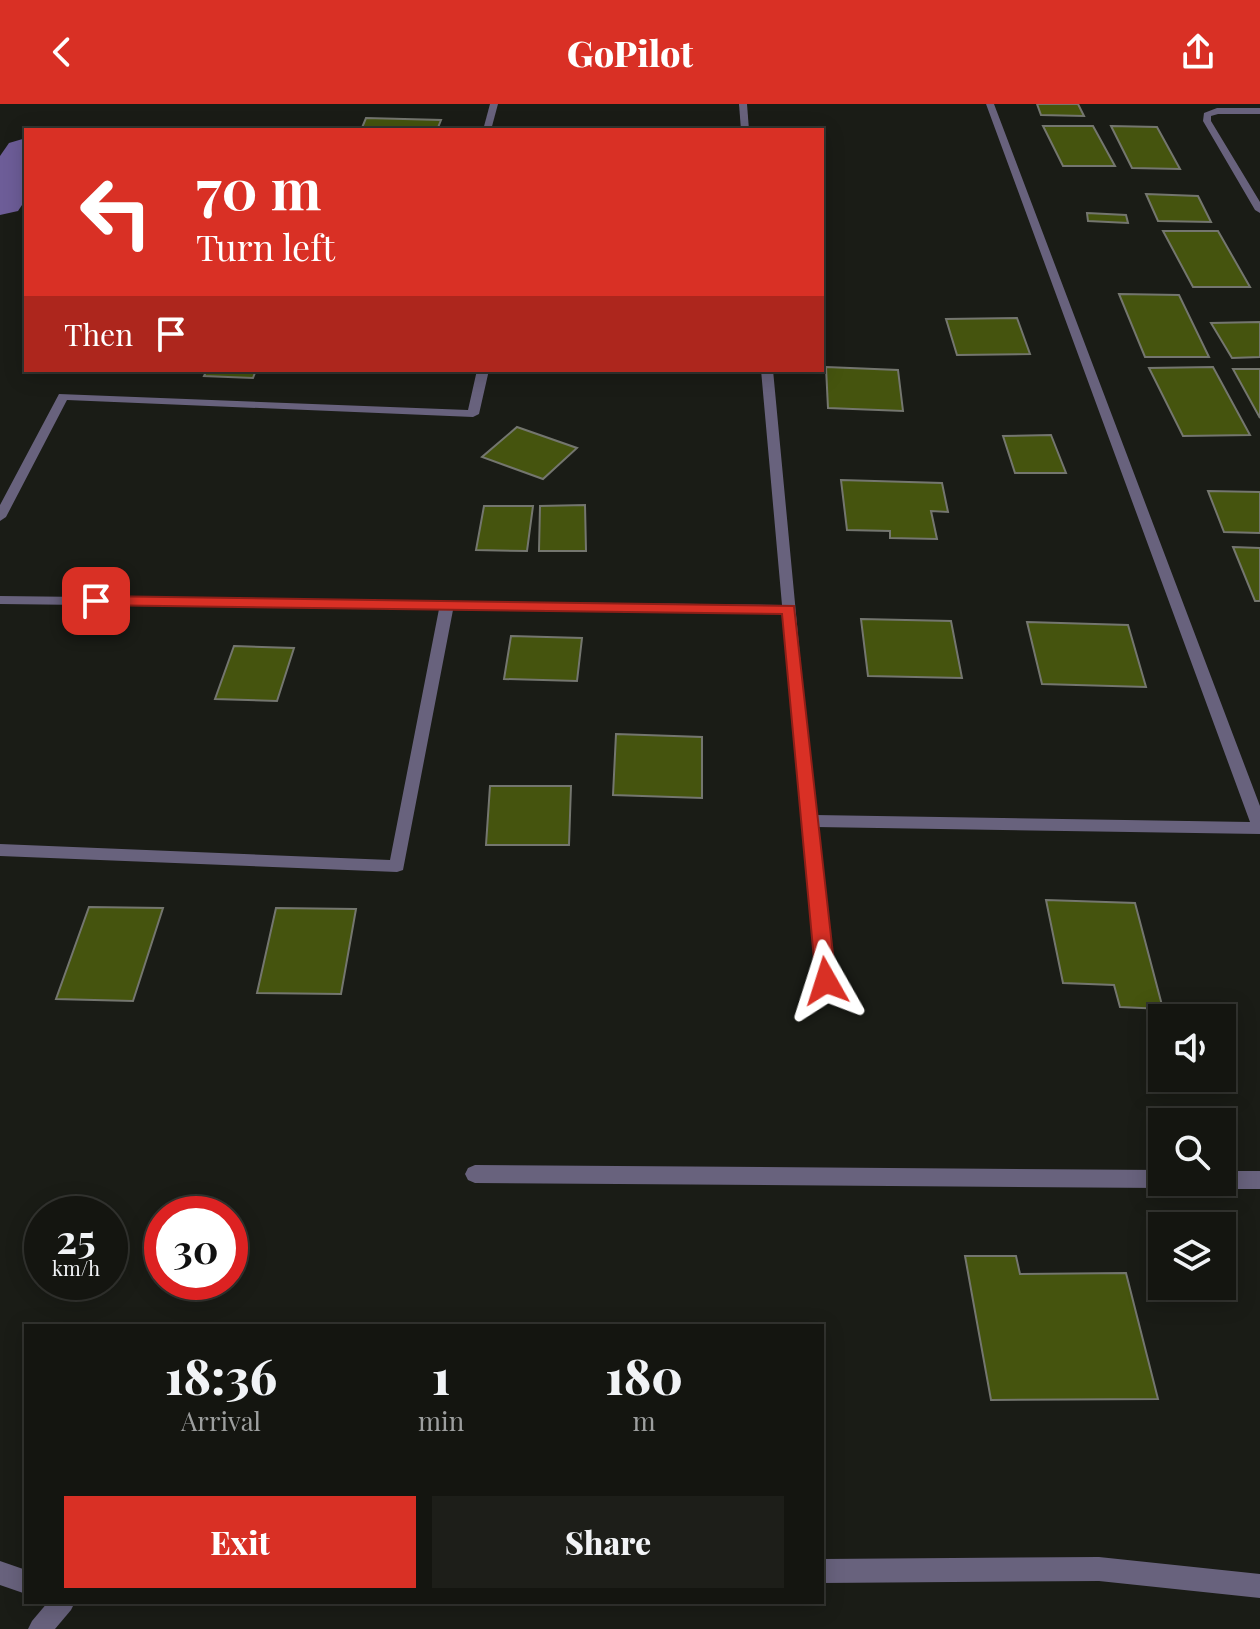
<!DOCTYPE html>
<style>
:root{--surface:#141510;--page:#1d1e19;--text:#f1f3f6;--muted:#9d9f9f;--line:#333430;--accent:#d93025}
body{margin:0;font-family:"Playfair Display",serif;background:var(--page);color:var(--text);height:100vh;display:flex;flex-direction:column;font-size:30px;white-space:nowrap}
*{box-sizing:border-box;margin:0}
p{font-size:26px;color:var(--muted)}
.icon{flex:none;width:44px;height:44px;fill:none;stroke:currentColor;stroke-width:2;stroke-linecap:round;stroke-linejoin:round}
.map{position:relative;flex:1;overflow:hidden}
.panel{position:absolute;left:24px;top:1220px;width:800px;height:280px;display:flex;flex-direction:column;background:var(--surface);border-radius:0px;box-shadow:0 4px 20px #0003,0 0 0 2px var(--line)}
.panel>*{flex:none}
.banner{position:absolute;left:24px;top:24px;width:800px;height:244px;border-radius:0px;box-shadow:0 4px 20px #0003,0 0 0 2px var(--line);background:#d93025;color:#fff;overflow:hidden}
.buttons{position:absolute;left:1148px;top:900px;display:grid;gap:16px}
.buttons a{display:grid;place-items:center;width:88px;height:88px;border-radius:0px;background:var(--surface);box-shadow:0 4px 20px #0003,0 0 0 2px var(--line);font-size:40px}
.speed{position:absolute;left:24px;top:1092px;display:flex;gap:16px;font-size:40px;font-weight:700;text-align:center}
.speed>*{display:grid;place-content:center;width:104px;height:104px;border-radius:50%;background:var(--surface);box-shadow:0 4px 20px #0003,0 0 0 2px var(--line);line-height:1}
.speed small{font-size:20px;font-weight:400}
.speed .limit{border:12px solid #d22;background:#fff;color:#111}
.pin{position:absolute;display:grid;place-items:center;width:68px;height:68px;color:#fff;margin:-34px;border-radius:16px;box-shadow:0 4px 12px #0006}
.me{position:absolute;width:88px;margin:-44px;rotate:354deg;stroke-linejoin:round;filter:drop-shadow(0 0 6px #0008)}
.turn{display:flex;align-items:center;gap:28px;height:168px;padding:0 40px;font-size:36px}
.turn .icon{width:104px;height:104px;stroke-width:2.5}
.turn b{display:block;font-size:56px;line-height:68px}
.then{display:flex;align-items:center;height:76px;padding:0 40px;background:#0003;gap:16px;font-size:30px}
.eta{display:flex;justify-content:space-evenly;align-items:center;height:136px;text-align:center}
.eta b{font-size:48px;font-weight:800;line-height:56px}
.button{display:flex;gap:16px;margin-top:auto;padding:16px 40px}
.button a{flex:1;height:92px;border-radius:0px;background:var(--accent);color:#fff;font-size:32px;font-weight:800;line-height:92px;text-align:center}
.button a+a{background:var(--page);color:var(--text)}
header{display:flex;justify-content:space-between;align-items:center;height:104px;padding:0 40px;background:var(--accent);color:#fff;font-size:36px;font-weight:800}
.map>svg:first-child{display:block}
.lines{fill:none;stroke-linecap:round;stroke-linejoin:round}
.river{fill:#6d5d98;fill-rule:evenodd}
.building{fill:#45540e;stroke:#74766f;stroke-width:2}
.street{fill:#68627d;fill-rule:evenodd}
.route{fill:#d93025;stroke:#8d1f18;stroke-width:2}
</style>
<header><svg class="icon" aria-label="back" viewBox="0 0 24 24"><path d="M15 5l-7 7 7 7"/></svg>GoPilot<svg class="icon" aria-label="share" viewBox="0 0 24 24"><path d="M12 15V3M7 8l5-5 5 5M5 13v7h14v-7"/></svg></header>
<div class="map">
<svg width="1260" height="1525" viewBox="0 0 1260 1525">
<rect width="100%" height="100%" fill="#1a1c16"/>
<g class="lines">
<polygon class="river" points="26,34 26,95 18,107 0,111 0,52 9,39"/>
</g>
<g class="building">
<polygon points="1037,0 1078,0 1084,12 1041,11"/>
<polygon points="366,14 441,16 437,26 361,26"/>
<polygon points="1043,22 1093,22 1115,62 1063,62"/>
<polygon points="1111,22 1157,23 1180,65 1132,64"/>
<polygon points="1146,90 1198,92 1211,118 1158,117"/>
<polygon points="1087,109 1126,111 1128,119 1088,117"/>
<polygon points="1163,127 1218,127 1250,183 1193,183"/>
<polygon points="1119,190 1179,191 1209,253 1145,253"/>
<polygon points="1017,214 1030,250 957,251 946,215"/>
<polygon points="1260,218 1260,253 1232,254 1211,219"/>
<polygon points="826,263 898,266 903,307 828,304"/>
<polygon points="1213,263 1250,331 1183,332 1149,264"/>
<polygon points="1233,265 1260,265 1260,314"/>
<polygon points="207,266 256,266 253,274 204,272"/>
<polygon points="517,323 577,344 543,375 482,353"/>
<polygon points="1051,331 1066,369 1015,369 1003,332"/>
<polygon points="841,376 942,379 948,408 931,407 937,435 890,434 890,427 847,426"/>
<polygon points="1208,387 1260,388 1260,429 1224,428"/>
<polygon points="585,401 586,447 539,447 540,402"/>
<polygon points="484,402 533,402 527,447 476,446"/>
<polygon points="1233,443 1260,444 1260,497 1255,497"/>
<polygon points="861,515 951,517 962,574 868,572"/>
<polygon points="1027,518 1128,521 1146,583 1042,580"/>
<polygon points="511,532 582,534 577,577 504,575"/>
<polygon points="234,542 294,544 277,597 215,595"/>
<polygon points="616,630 702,633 702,694 613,691"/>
<polygon points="490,682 571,682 569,741 486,741"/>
<polygon points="1046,796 1135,799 1163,905 1120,903 1114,881 1063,879"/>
<polygon points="89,803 163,804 133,897 56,895"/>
<polygon points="276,804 356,805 341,890 257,889"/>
<polygon points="965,1152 1016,1152 1020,1170 1126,1169 1158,1295 991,1296"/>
</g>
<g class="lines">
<g class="street">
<polygon points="490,0 498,0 491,26 483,26"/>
<polygon points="739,0 747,0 749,26 741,26"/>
<polygon points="986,0 994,0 1260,702 1260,730 816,723 835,877 832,882 826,884 820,882 817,877 782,509 453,506 403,766 397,768 0,752 0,740 390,756 439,505 0,500 0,492 782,501 761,266 773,266 815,711 1250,718"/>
<polygon points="1217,4 1260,4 1260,10 1218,10 1211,12 1211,17 1260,98 1260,109 1255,106 1203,17 1204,9"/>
<polygon points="477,266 489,266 479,310 473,313 67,296 6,413 0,417 0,401 59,290 468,306"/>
<polygon points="475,1061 1162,1066 1162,1078 1170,1078 1162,1084 475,1079 468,1076 465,1070 468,1064"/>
<polygon points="1222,1067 1260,1067 1260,1085 1222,1085 1215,1082 1213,1078 1222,1078"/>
<polygon points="1099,1453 1260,1470 1260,1494 1099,1477 822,1479 822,1455"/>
<polygon points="0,1457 26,1466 26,1490 0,1481"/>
<polygon points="48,1498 75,1498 71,1506 55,1525 28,1525 32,1517"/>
</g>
</g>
<polygon class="route" points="96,492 794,502 836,877 833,883 819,883 816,877 782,510 90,501 90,494"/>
</svg>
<div class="buttons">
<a><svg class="icon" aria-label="sound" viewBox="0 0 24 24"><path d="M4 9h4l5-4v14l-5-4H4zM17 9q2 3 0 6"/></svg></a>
<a><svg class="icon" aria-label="search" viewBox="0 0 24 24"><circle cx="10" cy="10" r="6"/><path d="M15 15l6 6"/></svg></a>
<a><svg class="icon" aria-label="layers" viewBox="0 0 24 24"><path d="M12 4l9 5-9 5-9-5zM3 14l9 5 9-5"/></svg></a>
</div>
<div class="speed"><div>25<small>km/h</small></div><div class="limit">30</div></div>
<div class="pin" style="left:96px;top:497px;background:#d93025"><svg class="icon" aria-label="arrive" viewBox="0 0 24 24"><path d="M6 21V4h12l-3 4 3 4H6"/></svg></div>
<svg class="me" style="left:826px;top:877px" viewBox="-20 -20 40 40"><path d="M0-17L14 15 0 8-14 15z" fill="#d93025" stroke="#fff" stroke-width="4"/></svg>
<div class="banner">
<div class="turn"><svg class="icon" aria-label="left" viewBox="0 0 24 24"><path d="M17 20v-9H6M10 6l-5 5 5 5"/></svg><div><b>70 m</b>Turn left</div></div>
<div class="then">Then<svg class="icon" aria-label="arrive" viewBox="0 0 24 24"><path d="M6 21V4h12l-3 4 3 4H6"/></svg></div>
</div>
<section class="panel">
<div class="eta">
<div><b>18:36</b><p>Arrival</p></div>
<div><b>1</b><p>min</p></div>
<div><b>180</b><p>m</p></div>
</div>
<div class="button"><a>Exit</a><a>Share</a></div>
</section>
</div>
